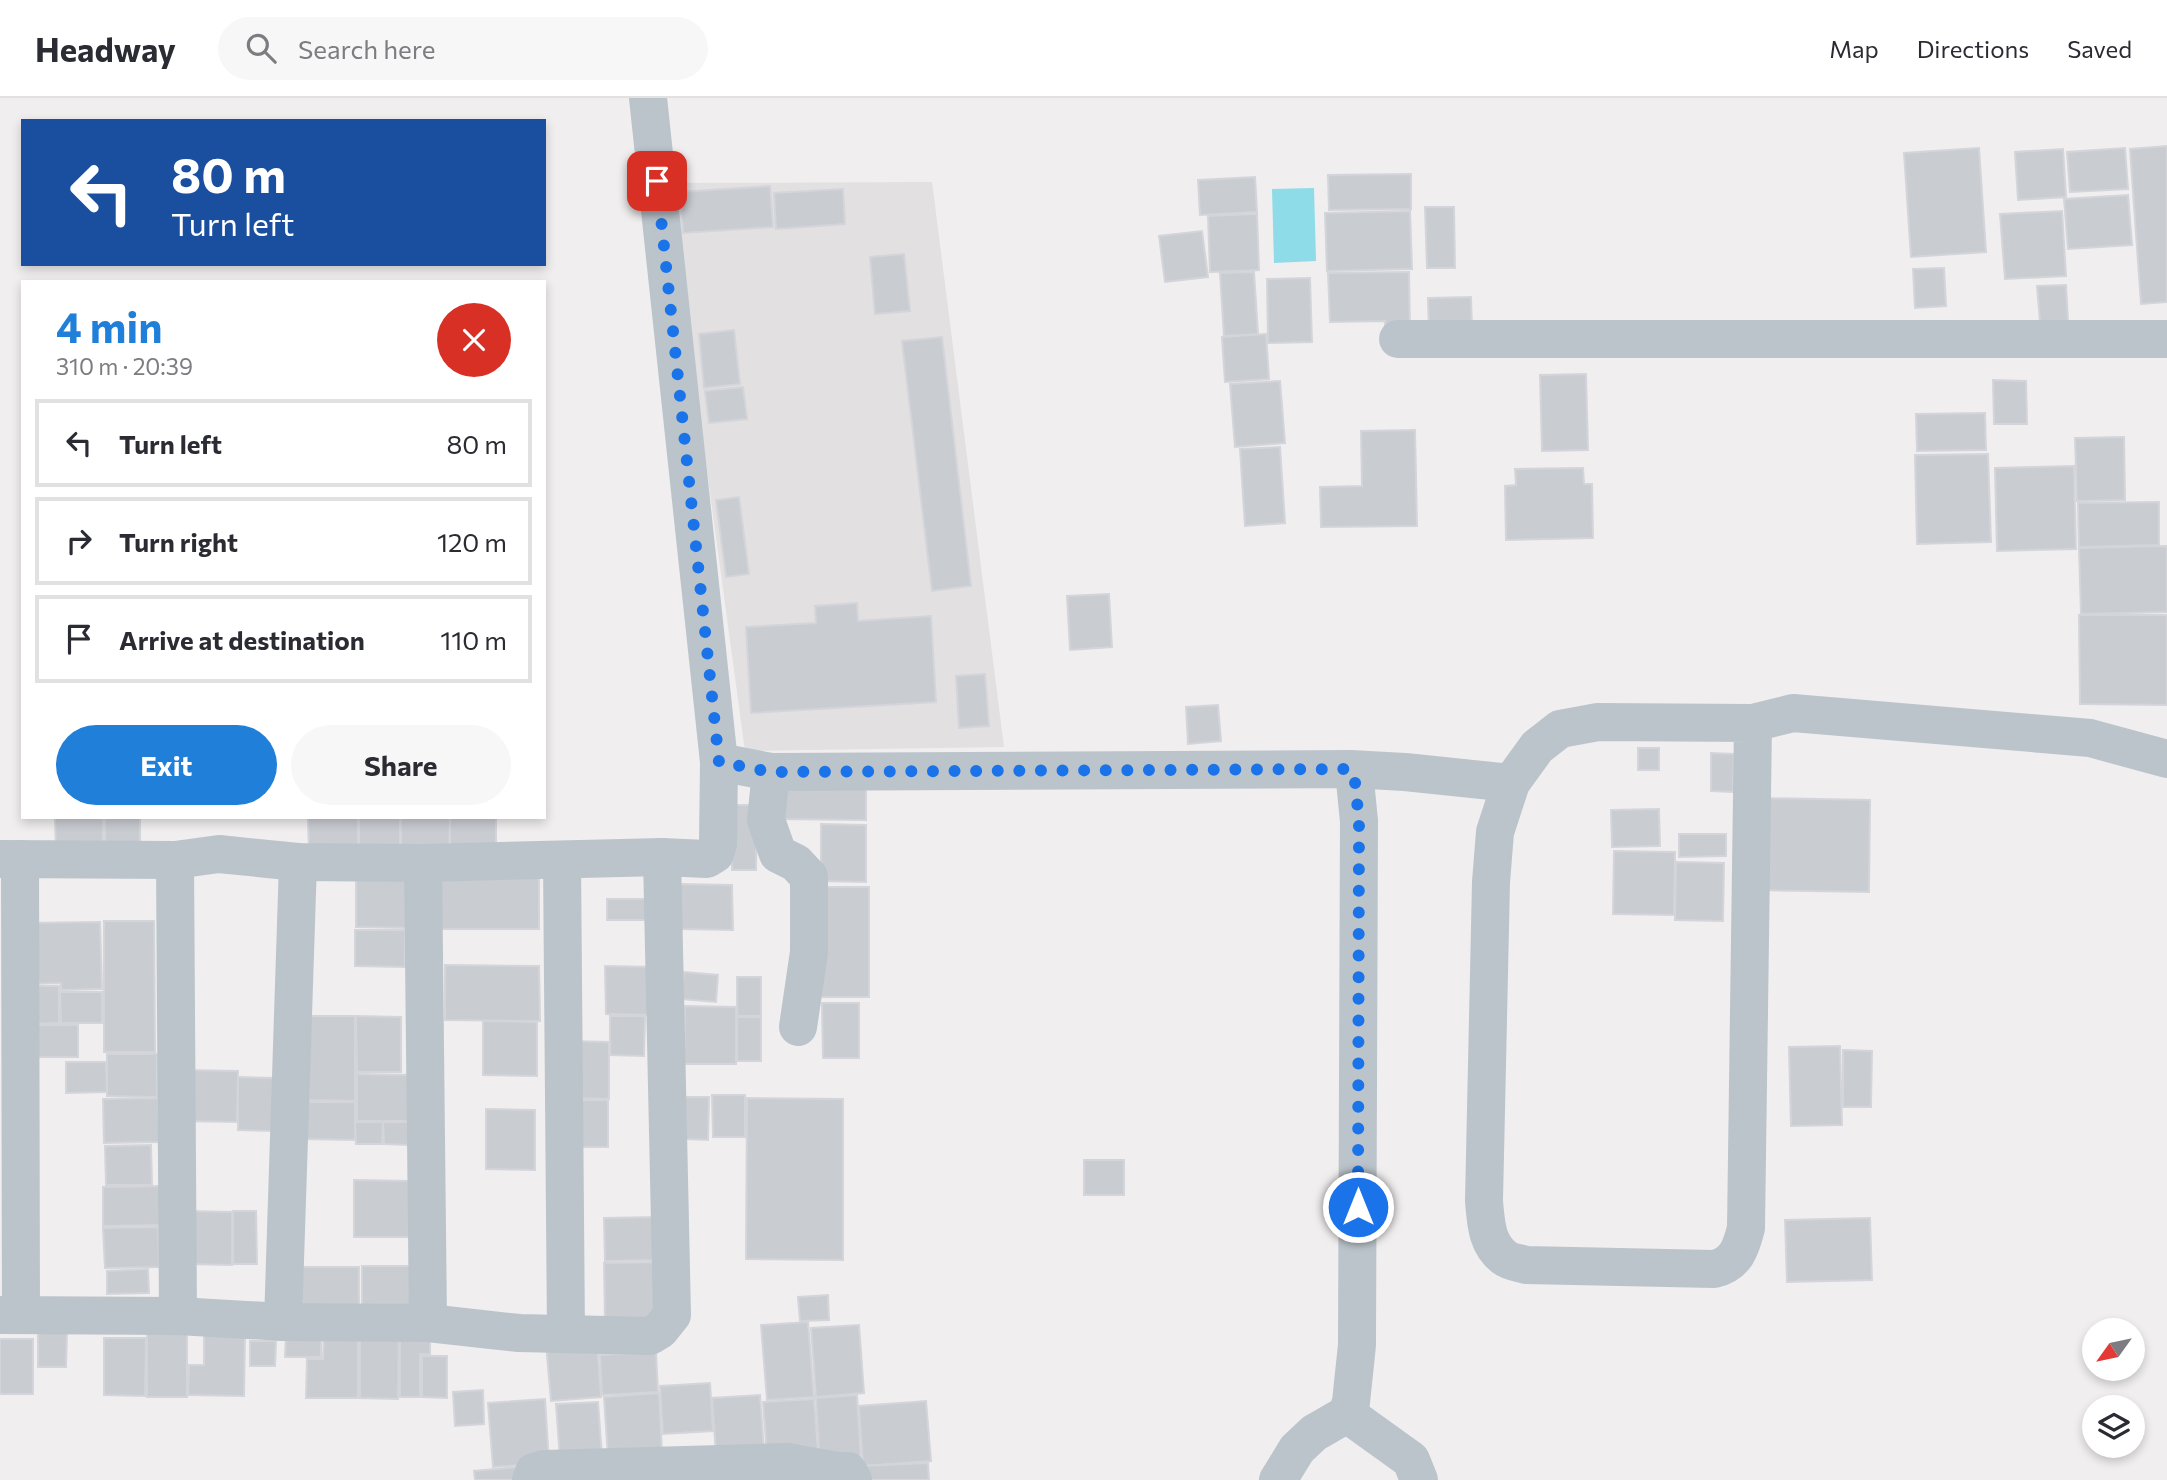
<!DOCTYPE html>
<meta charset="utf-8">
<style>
:root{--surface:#fff;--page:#f7f7f7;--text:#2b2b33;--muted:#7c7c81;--line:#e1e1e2;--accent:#207fd9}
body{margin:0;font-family:Commissioner,sans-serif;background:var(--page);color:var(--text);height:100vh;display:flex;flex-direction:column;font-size:26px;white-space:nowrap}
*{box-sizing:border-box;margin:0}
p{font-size:23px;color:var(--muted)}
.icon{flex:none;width:38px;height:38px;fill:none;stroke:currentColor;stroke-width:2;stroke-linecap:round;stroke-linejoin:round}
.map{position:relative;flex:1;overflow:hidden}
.drawer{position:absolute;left:21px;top:182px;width:525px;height:539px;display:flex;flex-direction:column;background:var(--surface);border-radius:0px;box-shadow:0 4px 10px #0003}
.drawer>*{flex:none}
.banner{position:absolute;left:21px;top:21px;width:525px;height:147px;border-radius:0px;box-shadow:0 4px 10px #0003;background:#1a4fa0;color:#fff;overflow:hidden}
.needle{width:46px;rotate:237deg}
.buttons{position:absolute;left:2082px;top:1220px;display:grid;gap:14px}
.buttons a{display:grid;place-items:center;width:63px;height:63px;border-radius:50%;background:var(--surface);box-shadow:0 4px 10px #0003;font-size:35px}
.pin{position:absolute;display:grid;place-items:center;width:60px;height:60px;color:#fff;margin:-30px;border-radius:14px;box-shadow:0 4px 10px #0006}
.me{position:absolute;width:77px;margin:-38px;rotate:0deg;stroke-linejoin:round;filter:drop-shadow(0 0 5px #0008)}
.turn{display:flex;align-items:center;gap:24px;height:147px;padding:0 35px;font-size:32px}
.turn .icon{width:91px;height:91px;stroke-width:2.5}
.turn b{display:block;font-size:49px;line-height:60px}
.round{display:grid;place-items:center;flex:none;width:74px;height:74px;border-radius:37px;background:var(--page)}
.headline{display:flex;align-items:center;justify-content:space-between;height:119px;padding:0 35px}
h1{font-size:42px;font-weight:700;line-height:52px;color:var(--accent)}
.action{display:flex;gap:14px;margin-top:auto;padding:14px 35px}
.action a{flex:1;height:80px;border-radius:42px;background:var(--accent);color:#fff;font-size:28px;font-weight:700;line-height:80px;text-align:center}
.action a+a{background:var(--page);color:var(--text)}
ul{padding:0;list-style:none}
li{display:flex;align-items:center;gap:21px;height:88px;margin:0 14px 10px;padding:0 21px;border:4px solid var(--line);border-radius:0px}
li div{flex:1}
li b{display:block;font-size:26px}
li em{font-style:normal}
header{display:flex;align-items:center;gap:42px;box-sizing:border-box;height:98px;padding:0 35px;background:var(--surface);border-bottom:2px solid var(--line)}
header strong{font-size:33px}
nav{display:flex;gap:38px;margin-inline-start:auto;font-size:24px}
.search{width:490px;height:63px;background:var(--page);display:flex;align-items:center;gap:18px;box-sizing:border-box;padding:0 24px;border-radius:38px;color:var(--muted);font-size:26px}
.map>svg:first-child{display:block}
.education{fill:#e2e0e0}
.water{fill:#8ddce8}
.building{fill:#c9ccd1;stroke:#d3d5da;stroke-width:2}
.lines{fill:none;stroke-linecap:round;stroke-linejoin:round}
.minor{stroke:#bbc4cb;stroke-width:38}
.route{stroke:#1a73e8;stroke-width:12;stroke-dasharray:0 21.6}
</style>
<header>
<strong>Headway</strong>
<div class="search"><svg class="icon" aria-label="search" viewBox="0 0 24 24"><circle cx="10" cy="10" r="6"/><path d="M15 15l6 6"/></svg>Search here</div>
<nav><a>Map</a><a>Directions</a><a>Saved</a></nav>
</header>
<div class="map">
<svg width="2167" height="1382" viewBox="0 0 2167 1382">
<rect width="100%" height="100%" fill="#f1eeef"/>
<polygon class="education" points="932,84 1004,649 745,653 668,85"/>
<polygon class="water" points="1314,90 1316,163 1274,165 1272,91"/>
<g class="building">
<polygon points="2167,48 2167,204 2141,206 2130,51"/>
<polygon points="1979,50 1986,154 1911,159 1904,55"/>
<polygon points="2125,50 2128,91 2070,94 2067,54"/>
<polygon points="2063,51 2066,99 2018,102 2015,54"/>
<polygon points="1411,76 1411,111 1329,112 1328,77"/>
<polygon points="1255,79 1257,114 1200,117 1198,82"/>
<polygon points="770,88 773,129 683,135 680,94"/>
<polygon points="843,91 845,126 776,131 774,95"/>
<polygon points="2128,97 2132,147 2068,151 2064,101"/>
<polygon points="1425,109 1454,109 1455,170 1427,170"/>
<polygon points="1410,113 1412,171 1327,173 1325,115"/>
<polygon points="2062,113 2066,178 2005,181 2000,116"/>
<polygon points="1257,116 1259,172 1210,174 1208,118"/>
<polygon points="1202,133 1208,179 1165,184 1159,138"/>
<polygon points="904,156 910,213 875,216 870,159"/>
<polygon points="1944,170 1946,208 1915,210 1913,171"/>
<polygon points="1254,174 1258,236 1224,238 1220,175"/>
<polygon points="1409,174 1410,235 1385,236 1385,223 1330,224 1328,175"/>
<polygon points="1310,180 1312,244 1268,245 1267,181"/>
<polygon points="2066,187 2068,223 2040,224 2037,188"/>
<polygon points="1471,199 1472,231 1429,232 1428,200"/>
<polygon points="734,232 740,286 704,290 699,236"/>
<polygon points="1266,236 1269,281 1225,284 1222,239"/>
<polygon points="942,239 971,488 932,493 902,243"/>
<polygon points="1586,276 1588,352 1542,353 1540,277"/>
<polygon points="1993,282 2026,283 2027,326 1994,326"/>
<polygon points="1280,283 1285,345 1235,349 1230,286"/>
<polygon points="743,289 747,321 709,325 705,293"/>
<polygon points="1985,315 1986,352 1917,353 1916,316"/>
<polygon points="1415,332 1417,428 1321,429 1320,389 1362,388 1361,333"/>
<polygon points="2124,339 2125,402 2077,403 2075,340"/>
<polygon points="1280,349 1285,425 1245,428 1240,351"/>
<polygon points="1988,356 1991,444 1917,446 1915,357"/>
<polygon points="2074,368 2076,451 1997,453 1995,370"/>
<polygon points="1583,370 1584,386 1592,386 1593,440 1506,442 1505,388 1516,387 1515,371"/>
<polygon points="739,399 749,476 726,479 716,402"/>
<polygon points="2159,404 2159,447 2079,449 2078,405"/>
<polygon points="2167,448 2167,514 2081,516 2079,450"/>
<polygon points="1109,496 1112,549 1070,552 1067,498"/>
<polygon points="857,505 858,523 931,518 936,604 751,615 746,529 816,525 815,508"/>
<polygon points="2079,517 2167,517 2167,607 2080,606"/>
<polygon points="985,576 989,628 959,630 956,578"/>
<polygon points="1218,607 1221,643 1188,646 1186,609"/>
<rect x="1638" y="650" width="21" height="22"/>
<polygon points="1711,655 1734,656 1733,694 1711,693"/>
<polygon points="772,689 866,691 866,722 772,721"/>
<polygon points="1758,700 1870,702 1869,794 1756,792"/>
<polygon points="732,707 757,707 756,772 732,772"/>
<polygon points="1659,711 1660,748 1612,749 1611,712"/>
<polygon points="55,719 103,719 103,753 56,753"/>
<polygon points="308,719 358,719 358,755 309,754"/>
<polygon points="359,719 400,719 400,755 359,754"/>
<polygon points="401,719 450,719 449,754 401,753"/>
<polygon points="450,719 496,719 496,753 450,752"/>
<polygon points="105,720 140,720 140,753 105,752"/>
<polygon points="821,726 866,727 866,784 821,783"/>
<polygon points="1679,736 1726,736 1726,758 1679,759"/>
<polygon points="1614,753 1675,754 1674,817 1613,816"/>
<polygon points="1676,764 1724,765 1723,823 1675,822"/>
<polygon points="436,777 539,778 539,831 436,831"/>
<polygon points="356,782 413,783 413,830 356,829"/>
<polygon points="680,786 732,787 733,832 681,831"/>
<rect x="821" y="789" width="48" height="110"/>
<rect x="607" y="801" width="45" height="21"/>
<polygon points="104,823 154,823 155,954 104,954"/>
<polygon points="100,824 102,891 61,892 61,885 24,886 23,825"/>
<polygon points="355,832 405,832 405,869 355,868"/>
<polygon points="445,867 539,868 540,923 445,922"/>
<polygon points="605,868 654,869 654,917 606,916"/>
<polygon points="684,874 718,877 716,904 682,901"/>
<rect x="737" y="879" width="24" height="39"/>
<polygon points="26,888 59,888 59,925 26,926"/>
<polygon points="60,894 102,894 102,925 61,925"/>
<polygon points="822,905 859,905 859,960 823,960"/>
<polygon points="685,908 736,909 736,966 684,966"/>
<polygon points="302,918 355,918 355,1003 302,1002"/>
<polygon points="356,918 401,919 401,974 357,974"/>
<polygon points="610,918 645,918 644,958 610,957"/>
<rect x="737" y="919" width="24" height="44"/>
<polygon points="483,923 537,924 537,978 483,977"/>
<rect x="31" y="927" width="47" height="32"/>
<polygon points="568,943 609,944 609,1001 568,1000"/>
<polygon points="1840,948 1842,1027 1791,1028 1789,949"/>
<polygon points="1843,952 1872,953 1871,1009 1843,1009"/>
<polygon points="107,956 157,956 157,999 107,998"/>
<polygon points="66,964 106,964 107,994 66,995"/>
<polygon points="184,972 238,973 237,1024 183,1023"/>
<polygon points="357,976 413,977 413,1023 357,1023"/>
<polygon points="238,979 276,980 275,1033 238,1032"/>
<polygon points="712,997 745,997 745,1039 713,1039"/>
<polygon points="685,999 709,999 708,1042 686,1041"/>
<polygon points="158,1000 159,1044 104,1045 103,1001"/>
<polygon points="747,1000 843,1001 843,1162 746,1161"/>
<rect x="570" y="1002" width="38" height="47"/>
<polygon points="302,1004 355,1004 355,1042 302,1041"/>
<polygon points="486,1011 535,1012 535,1072 486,1071"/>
<polygon points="355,1024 383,1024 382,1046 356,1046"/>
<polygon points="383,1024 409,1024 409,1047 384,1046"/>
<polygon points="151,1047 152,1087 106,1087 105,1048"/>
<rect x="1084" y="1062" width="40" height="35"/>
<polygon points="354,1082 411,1083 412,1139 354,1139"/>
<polygon points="162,1088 163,1127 103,1128 103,1089"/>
<polygon points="187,1113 232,1114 232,1167 187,1166"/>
<polygon points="233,1113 256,1113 257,1166 233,1166"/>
<polygon points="659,1119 660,1162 605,1163 604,1120"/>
<polygon points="1870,1120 1872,1182 1787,1184 1785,1122"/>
<polygon points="158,1129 159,1169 105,1170 103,1130"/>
<polygon points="657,1164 658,1223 605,1224 604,1165"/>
<polygon points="362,1168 415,1168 415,1214 362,1213"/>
<polygon points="302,1169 359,1169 359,1217 302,1216"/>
<polygon points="148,1171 149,1195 107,1196 107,1173"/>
<polygon points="828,1197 829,1222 800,1223 798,1199"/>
<polygon points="808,1224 814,1299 767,1302 761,1227"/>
<polygon points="859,1227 864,1295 816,1299 811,1230"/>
<rect x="147" y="1230" width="40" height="69"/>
<polygon points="38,1233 67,1234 66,1269 38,1269"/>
<polygon points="204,1234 245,1235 244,1298 188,1297 189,1267 204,1267"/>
<polygon points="324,1234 358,1235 358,1300 306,1300 307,1261 323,1261"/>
<polygon points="360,1234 399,1235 398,1301 360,1300"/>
<polygon points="286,1235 321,1236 321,1259 285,1259"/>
<polygon points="400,1235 430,1235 430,1256 420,1256 420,1299 400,1299"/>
<polygon points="104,1240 146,1240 145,1298 104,1297"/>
<rect x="0" y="1241" width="33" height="55"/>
<polygon points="250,1243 276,1243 275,1268 250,1268"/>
<polygon points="597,1243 601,1299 551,1303 546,1246"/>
<polygon points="656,1254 658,1294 602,1297 600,1257"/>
<polygon points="422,1258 447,1258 447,1300 422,1299"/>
<polygon points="710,1285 713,1333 663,1336 660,1288"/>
<polygon points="483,1292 484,1326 455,1328 453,1294"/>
<polygon points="659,1295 662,1355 608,1359 604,1299"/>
<polygon points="760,1297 764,1352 716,1355 712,1300"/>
<polygon points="857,1297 861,1366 820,1368 816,1300"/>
<polygon points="545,1301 549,1365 493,1369 488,1305"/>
<polygon points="814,1301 818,1354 767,1357 763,1304"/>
<polygon points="926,1303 931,1363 863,1368 859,1308"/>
<polygon points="598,1304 602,1358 560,1361 556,1306"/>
<polygon points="928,1365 929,1382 861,1382 861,1368"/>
<polygon points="518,1369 519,1382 475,1382 474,1373"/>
</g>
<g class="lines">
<g class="minor">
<polyline points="648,0 719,664 771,674 1350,671 1355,683 1359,723 1357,1247 1351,1304 1347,1316 1314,1335 1297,1351 1278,1382"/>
<polyline points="1398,241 2167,241"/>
<path d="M 1598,624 L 1753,625 L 1746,1130 C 1741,1150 1736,1166 1714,1171 L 1526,1167 C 1520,1165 1510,1164 1505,1160 C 1486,1146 1486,1124 1484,1103 L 1491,784 L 1495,734 L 1511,685 L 1537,649 L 1560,631 Z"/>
<polyline points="1753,625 1793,615 2090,640 2167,661"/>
<polyline points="1350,671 1405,674 1511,685"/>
<polyline points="771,674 766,722 778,756 796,765 809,779 809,854 798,929"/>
<polyline points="0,761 175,762 219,756 298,764 423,765 662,759 707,761 715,756 718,745 719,664"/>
<polyline points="20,761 21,1217"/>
<polyline points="175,762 178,1218"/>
<polyline points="562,762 566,1236"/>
<polyline points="423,765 428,1225"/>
<polyline points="0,1217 178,1218 283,1224 428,1225 519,1235 650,1238 660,1232 672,1217 662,759"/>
<polyline points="283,1224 298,764"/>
<polyline points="1347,1316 1411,1362 1419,1382"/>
<polyline points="531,1382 534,1374 544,1371 787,1364 838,1373 848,1373 853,1382"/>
</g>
</g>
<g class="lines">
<polyline class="route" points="657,83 719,664 771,674 1350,671 1355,684 1359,723 1358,1109"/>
</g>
</svg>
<div class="buttons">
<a><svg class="needle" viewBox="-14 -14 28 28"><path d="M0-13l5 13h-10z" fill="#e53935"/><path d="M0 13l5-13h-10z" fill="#7c7c81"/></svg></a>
<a><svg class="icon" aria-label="layers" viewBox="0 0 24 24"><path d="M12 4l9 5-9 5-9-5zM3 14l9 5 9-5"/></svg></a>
</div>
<div class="pin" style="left:657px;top:83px;background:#d93025"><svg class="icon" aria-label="arrive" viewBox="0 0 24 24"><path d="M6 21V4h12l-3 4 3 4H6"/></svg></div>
<svg class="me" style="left:1358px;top:1109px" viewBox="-20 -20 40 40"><circle r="17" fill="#1a73e8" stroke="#fff" stroke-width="3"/><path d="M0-11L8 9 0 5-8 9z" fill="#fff"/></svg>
<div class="banner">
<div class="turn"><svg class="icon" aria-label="left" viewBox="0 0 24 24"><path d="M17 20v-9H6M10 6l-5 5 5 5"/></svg><div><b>80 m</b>Turn left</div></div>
</div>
<section class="drawer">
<div class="headline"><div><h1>4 min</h1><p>310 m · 20:39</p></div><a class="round" style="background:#d93025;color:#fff"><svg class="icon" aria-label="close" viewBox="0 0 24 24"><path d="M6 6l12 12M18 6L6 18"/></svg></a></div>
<ul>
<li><svg class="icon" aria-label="left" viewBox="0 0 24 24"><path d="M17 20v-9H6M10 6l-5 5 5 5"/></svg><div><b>Turn left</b></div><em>80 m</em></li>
<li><svg class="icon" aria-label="right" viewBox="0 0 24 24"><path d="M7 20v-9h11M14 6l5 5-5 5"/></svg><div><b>Turn right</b></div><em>120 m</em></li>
<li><svg class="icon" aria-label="arrive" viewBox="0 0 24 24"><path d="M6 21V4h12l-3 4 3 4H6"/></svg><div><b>Arrive at destination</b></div><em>110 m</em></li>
</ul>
<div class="action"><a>Exit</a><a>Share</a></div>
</section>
</div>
